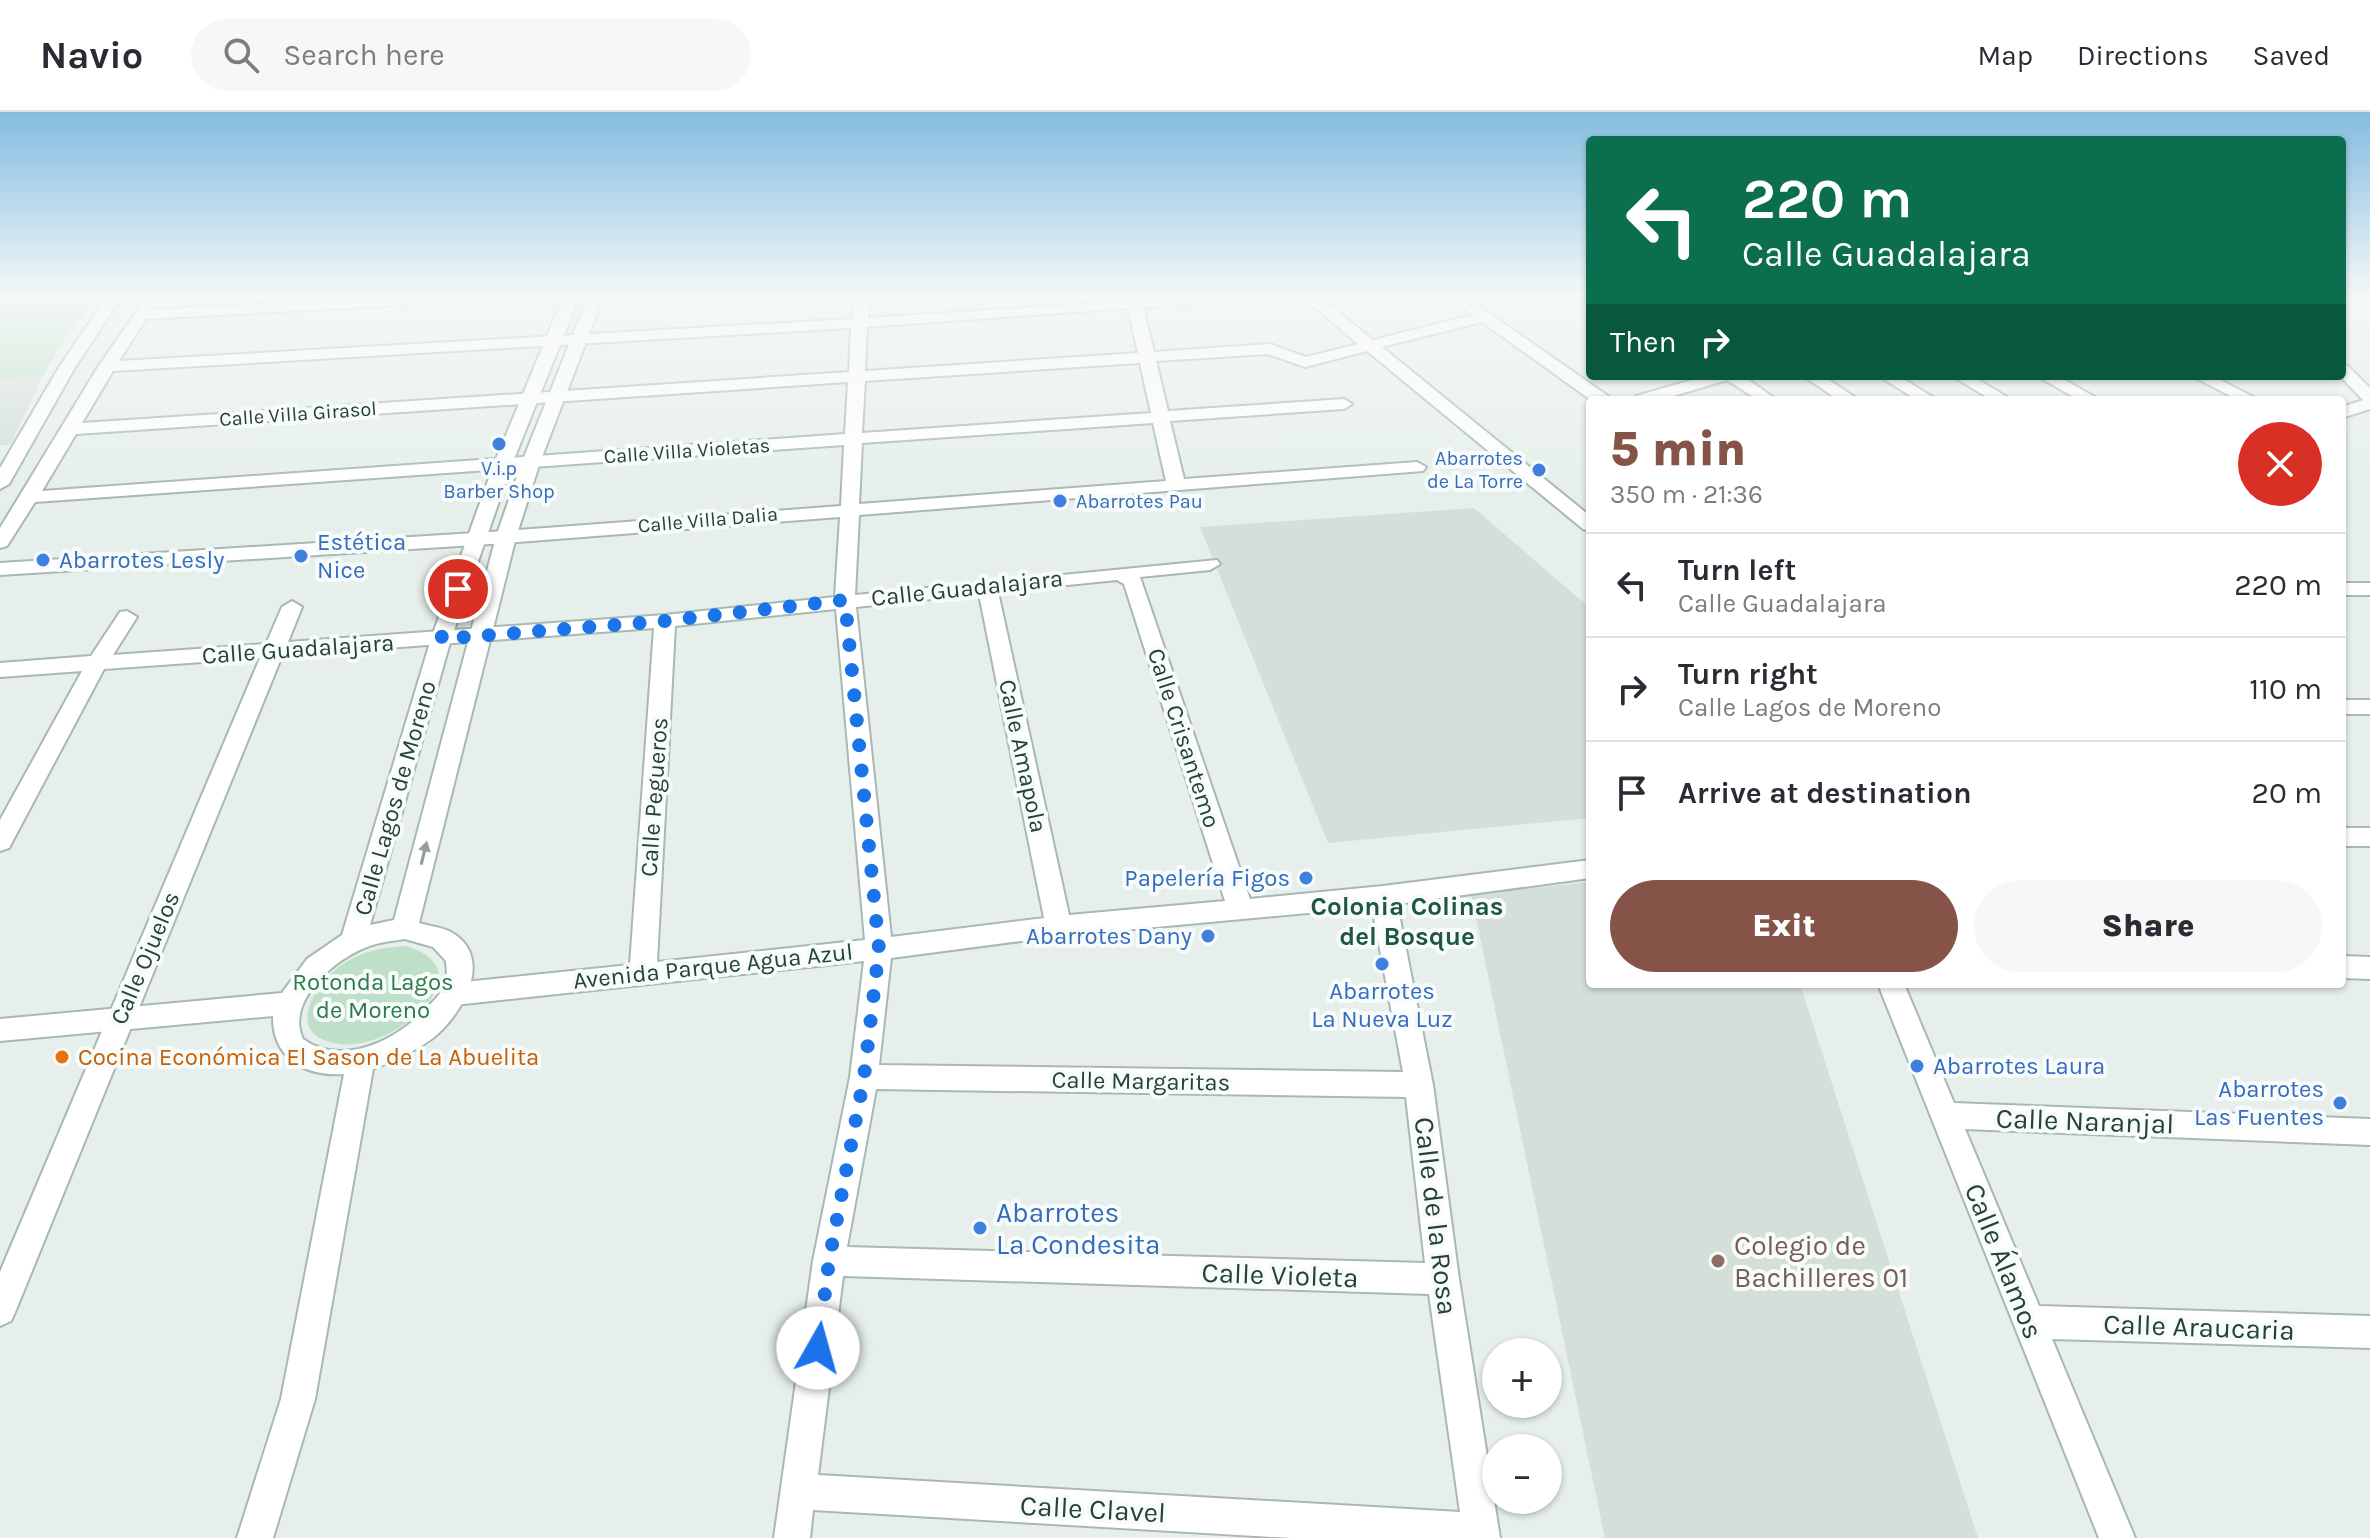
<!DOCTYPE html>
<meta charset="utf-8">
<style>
:root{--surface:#fff;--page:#f7f7f7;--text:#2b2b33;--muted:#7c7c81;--line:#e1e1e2;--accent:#855347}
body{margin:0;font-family:Karla,sans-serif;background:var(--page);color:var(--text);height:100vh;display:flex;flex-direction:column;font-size:30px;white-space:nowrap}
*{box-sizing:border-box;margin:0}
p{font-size:26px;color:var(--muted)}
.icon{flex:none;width:44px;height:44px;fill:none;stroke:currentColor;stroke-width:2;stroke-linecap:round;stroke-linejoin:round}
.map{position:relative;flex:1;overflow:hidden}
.drawer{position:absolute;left:1586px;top:284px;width:760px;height:592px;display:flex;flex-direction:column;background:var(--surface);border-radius:8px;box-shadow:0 2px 6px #0004}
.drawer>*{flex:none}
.top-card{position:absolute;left:1586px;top:24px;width:760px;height:244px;border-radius:8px;box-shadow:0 2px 6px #0004;background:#0b6e4f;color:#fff;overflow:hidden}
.fabs{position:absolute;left:1482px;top:1226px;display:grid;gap:16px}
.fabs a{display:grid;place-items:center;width:80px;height:80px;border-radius:50%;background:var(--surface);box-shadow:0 2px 6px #0004;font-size:40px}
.pin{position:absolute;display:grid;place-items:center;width:68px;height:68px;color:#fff;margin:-34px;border:4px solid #fff;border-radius:50%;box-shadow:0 2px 8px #0007}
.me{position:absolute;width:88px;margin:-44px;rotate:7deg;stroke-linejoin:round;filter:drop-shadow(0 0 6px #0008)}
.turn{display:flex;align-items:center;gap:28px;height:168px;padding:0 24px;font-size:36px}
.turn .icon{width:104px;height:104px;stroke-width:2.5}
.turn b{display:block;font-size:56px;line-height:68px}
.then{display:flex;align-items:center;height:76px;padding:0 24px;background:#0003;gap:16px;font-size:30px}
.round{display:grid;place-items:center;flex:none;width:84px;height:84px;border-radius:42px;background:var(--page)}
.head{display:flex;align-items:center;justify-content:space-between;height:136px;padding:0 24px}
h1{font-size:48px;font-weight:800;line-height:60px;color:var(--accent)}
.action{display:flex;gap:16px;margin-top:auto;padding:16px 24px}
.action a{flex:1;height:92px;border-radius:48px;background:var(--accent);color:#fff;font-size:32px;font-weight:800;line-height:92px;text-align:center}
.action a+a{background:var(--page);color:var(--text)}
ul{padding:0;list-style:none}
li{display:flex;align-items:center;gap:24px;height:104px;padding:0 24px;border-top:2px solid var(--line)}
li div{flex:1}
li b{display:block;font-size:30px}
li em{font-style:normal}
header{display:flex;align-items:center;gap:48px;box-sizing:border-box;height:112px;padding:0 40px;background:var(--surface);border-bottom:2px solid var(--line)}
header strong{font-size:38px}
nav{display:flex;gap:44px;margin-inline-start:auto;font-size:28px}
.search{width:560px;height:72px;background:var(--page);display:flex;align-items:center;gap:20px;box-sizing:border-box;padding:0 28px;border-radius:44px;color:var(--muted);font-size:30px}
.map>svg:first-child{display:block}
.built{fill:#d4dfda}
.green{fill:#bfe0c8}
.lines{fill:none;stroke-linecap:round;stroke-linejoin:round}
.minor-casing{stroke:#a8b8b2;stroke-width:4}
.tertiary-casing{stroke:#a8b8b2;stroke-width:4}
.minor{fill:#fff;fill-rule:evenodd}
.tertiary{fill:#fff;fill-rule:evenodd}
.oneway{fill:#92a09c}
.route{stroke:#1a73e8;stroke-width:14;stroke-dasharray:0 25.2}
.shop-dot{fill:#3f7fe0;stroke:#f7fbf9;stroke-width:3}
.food-dot{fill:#e8710a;stroke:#f7fbf9;stroke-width:3}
.education-dot{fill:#8d6e63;stroke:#f7fbf9;stroke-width:3}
.labels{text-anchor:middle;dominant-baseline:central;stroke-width:8;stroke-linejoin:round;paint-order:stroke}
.far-street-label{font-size:20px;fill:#24423a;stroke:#f7fbf9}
.far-shop-label{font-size:20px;fill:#366cbe;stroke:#f7fbf9;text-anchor:end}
.shop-label{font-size:24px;fill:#366cbe;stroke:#f7fbf9;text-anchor:start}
.street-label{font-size:24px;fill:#24423a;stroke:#f7fbf9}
.park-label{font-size:24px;fill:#2d7a4b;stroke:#f7fbf9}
.food-label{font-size:24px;fill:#c56008;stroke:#f7fbf9;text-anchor:start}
.neighbourhood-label{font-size:26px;font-weight:bold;fill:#1f5548;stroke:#f7fbf9}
.near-street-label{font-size:28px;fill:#24423a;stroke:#f7fbf9}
.near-shop-label{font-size:28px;fill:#366cbe;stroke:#f7fbf9;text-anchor:start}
.near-education-label{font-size:28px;fill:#785e54;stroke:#f7fbf9;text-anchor:start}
</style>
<header>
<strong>Navio</strong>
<div class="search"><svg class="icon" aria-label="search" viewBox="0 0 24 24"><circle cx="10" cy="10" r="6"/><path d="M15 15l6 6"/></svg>Search here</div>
<nav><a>Map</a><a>Directions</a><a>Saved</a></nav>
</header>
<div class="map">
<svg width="2370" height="1426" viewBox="0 0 2370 1426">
<rect width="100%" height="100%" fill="#e6efeb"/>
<g class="built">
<polygon points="43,264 10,333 0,333 0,268"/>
<polygon points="1474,396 1590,496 1590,706 1328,731 1200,415"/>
<polygon points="1590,770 1590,872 1800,872 1978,1426 1605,1426 1471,782"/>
</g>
<g class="green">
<polygon points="0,183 99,183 58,236 43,264 0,268"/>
<path d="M 405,834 C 489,857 397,939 340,932 C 281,925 314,869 346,850 C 364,839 384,835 405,834 Z"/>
</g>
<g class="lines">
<g class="minor-casing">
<g id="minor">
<polygon points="108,183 123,183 74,257 9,372 0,377 0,356 58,257"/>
<path d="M 148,183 L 163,183 L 152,198 L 422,183 L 502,183 L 494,188 L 146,207 L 119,249 L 852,207 L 854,183 L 869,183 L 868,206 L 1226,183 L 1225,188 L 1220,190 L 1143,195 L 1154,240 L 1270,232 L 1306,245 L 1358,232 L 1301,183 L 1317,183 L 1373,228 L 1473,203 L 1446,183 L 1463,183 L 1608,284 L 1610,288 L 1591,288 L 1482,210 L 1382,235 L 1590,404 L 1590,419 L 1583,417 L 1367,239 L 1305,255 L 1268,242 L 1156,249 L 1168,299 L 1344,287 L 1352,292 L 1344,297 L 1170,309 L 1184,367 L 1417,350 L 1426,355 L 1423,359 L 859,403 L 855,483 L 1217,448 L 1220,452 L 1210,458 L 1140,465 L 1250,787 L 1383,774 L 1590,748 L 1590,766 L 1397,792 L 1433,973 L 1459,1167 L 1500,1426 L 1291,1426 L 813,1398 L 810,1426 L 774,1426 L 813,1149 L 850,965 L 864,849 L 455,893 L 446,890 L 442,882 L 446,874 L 455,871 L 630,853 L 654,516 L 282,544 L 16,1198 L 11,1209 L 0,1214 L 0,1160 L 260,546 L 104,557 L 9,736 L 0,739 L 0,708 L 82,559 L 0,565 L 0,551 L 91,544 L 120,500 L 127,499 L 137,505 L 113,543 L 266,532 L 282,495 L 292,489 L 302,495 L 288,530 L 665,503 L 835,485 L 840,405 L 506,431 L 0,463 L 0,451 L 506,419 L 841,394 L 844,333 L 35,390 L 7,434 L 0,436 L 0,416 L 98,255 ZM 1128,196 L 1138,241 L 865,259 L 867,215 ZM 851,216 L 849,260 L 82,311 L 113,259 ZM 1140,251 L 1151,301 L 862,321 L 865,269 ZM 848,270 L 845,322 L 42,379 L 76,322 ZM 1153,311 L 1166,369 L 859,392 L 862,331 ZM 1117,468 L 1124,472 L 1225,789 L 1069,803 L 998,480 ZM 979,482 L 1044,806 L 891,825 L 856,495 ZM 836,497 L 865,828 L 657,850 L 675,514 ZM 1372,795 L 1403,960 L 879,953 L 891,846 L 1059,824 ZM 876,977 L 1406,985 L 1425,1151 L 847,1135 ZM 843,1164 L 1429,1182 L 1460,1400 L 818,1363 Z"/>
<polygon points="2342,252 2348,254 2370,276 2370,297 2342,306 2342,295 2363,288 2340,264"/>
<polygon points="1706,264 1743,264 1777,288 1758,288 1727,268 1660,288 1634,288 1636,284"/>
<polygon points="1803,264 1823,264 1859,288 1839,288"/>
<polygon points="1879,264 1899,264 1937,288 1917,288"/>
<polygon points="1952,264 1972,264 2012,288 1992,288"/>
<polygon points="2037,264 2058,264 2100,288 2079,288"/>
<polygon points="2192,264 2213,264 2259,288 2238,288"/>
<rect x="2342" y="471" width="28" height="12"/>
<rect x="2342" y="588" width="28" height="14"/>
<rect x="2342" y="716" width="28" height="18"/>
<polygon points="2342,844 2370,845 2370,867 2342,866"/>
<polygon points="1878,872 1904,872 1954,991 2370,1007 2370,1033 1965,1017 2039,1194 2370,1204 2370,1236 2052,1227 2135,1426 2099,1426"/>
</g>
</g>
<g class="tertiary-casing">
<path id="tertiary" d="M 564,183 L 580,183 L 512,352 L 451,527 L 370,813 L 394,808 L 496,425 L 522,350 L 589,183 L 604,183 L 540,350 L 516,425 L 419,811 C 429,814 440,815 449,819 C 497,844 462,903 433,926 C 414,940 394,949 373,957 L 315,1287 L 273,1426 L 237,1426 L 281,1287 L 344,962 C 305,965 272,946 273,904 L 0,929 L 0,907 L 282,881 L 307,847 L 342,823 L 431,527 L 494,352 ZM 405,827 L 433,835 L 446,849 C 446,854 448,862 446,868 C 444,880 433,889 425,898 C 395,929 342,955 303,927 C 285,889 336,846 367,835 C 379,830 392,829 405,827 Z"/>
</g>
<use href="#minor" class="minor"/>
<use href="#tertiary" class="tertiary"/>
</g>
<defs><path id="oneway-solid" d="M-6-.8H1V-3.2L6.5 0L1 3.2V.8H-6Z" transform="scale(2)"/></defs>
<use class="oneway" href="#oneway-solid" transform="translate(424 741) rotate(-76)"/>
<linearGradient id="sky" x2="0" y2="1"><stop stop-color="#84bce0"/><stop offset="0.48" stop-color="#f4f8f6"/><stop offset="1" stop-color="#f4f8f6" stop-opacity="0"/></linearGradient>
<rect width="2370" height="382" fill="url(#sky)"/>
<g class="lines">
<polyline class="route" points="458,477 441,527 665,509 845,488 879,837 864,965 829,1149 818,1236"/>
</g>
<g class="shop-dot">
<circle cx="499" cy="332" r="8"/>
<circle cx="1539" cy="358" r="8"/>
<circle cx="1060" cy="389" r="8"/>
<circle cx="301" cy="444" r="8"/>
<circle cx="43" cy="448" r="8"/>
<circle cx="1306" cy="766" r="8"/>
<circle cx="1208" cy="824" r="8"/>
<circle cx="1382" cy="852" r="8"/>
<circle cx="1917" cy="954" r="8"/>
<circle cx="2340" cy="991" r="8"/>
<circle cx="980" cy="1116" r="8"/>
</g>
<circle class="food-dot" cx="62" cy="945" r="8"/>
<circle class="education-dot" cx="1718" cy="1149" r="8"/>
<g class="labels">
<g class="far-street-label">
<text transform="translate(298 302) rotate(-4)">Calle Villa Girasol</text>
<text transform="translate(687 339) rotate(-4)">Calle Villa Violetas</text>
<text transform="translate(708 408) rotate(-5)">Calle Villa Dalia</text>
</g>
<g class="far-shop-label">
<text x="1523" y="346">Abarrotes<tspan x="1523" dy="23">de La Torre</tspan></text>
<text x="499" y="356" text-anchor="middle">V.i.p<tspan x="499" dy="23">Barber Shop</tspan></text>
<text x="1076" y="389" text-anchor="start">Abarrotes Pau</text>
</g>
<g class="shop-label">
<text x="317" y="430">Estética<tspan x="317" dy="28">Nice</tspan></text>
<text x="59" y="448">Abarrotes Lesly</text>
<text x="1290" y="766" text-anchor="end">Papelería Figos</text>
<text x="1192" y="824" text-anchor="end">Abarrotes Dany</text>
<text x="1382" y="879" text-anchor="middle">Abarrotes<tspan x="1382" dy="28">La Nueva Luz</tspan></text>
<text x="1933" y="954">Abarrotes Laura</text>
<text x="2324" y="977" text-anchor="end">Abarrotes<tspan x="2324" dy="28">Las Fuentes</tspan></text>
</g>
<g class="street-label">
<text transform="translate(967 476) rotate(-6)">Calle Guadalajara</text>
<text transform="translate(298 537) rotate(-4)">Calle Guadalajara</text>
<text transform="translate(1184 626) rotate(72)">Calle Crisantemo</text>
<text transform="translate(1023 644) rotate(78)">Calle Amapola</text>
<text transform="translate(654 685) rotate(-86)">Calle Pegueros</text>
<text transform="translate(395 686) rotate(-74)">Calle Lagos de Moreno</text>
<text transform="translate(145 846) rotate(-67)">Calle Ojuelos</text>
<text transform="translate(713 854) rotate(-6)">Avenida Parque Agua Azul</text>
<text transform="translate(1141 969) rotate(1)">Calle Margaritas</text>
</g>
<g class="park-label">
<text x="373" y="870">Rotonda Lagos<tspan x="373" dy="28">de Moreno</tspan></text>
</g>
<g class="food-label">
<text x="78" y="945">Cocina Económica El Sason de La Abuelita</text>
</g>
<g class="neighbourhood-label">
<text x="1407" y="794">Colonia Colinas<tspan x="1407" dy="30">del Bosque</tspan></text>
</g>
<g class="near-street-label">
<text transform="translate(2085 1009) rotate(2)">Calle Naranjal</text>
<text transform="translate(1436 1104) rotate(83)">Calle de la Rosa</text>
<text transform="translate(2004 1149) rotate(68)">Calle Álamos</text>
<text transform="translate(1280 1163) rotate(2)">Calle Violeta</text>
<text transform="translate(2199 1215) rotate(2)">Calle Araucaria</text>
<text transform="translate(1093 1397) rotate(3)">Calle Clavel</text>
</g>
<g class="near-shop-label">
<text x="996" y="1100">Abarrotes<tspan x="996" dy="32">La Condesita</tspan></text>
</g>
<g class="near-education-label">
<text x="1734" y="1133">Colegio de<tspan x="1734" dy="32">Bachilleres 01</tspan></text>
</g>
</g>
</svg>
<div class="fabs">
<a>+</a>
<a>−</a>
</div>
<div class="pin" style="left:458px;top:477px;background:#d93025"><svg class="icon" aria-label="arrive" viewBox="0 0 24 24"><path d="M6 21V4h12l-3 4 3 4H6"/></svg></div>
<svg class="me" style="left:818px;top:1236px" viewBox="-20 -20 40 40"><circle r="19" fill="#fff"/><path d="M0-13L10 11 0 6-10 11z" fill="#1a73e8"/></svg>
<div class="top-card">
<div class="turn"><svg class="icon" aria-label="left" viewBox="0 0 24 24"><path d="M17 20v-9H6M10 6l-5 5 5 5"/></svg><div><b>220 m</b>Calle Guadalajara</div></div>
<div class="then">Then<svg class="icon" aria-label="right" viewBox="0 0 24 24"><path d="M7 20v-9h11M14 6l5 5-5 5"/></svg></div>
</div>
<section class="drawer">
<div class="head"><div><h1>5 min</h1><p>350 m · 21:36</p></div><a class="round" style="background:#d93025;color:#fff"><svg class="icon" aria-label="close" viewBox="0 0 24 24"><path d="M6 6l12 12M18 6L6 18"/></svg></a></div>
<ul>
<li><svg class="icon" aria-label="left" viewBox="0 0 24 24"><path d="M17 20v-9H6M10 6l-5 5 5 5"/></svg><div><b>Turn left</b><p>Calle Guadalajara</p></div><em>220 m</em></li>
<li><svg class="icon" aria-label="right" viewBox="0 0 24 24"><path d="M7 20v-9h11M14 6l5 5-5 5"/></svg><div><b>Turn right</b><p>Calle Lagos de Moreno</p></div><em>110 m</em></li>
<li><svg class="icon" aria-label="arrive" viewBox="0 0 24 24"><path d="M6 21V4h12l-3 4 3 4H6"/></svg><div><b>Arrive at destination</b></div><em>20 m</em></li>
</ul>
<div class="action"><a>Exit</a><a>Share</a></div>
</section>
</div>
